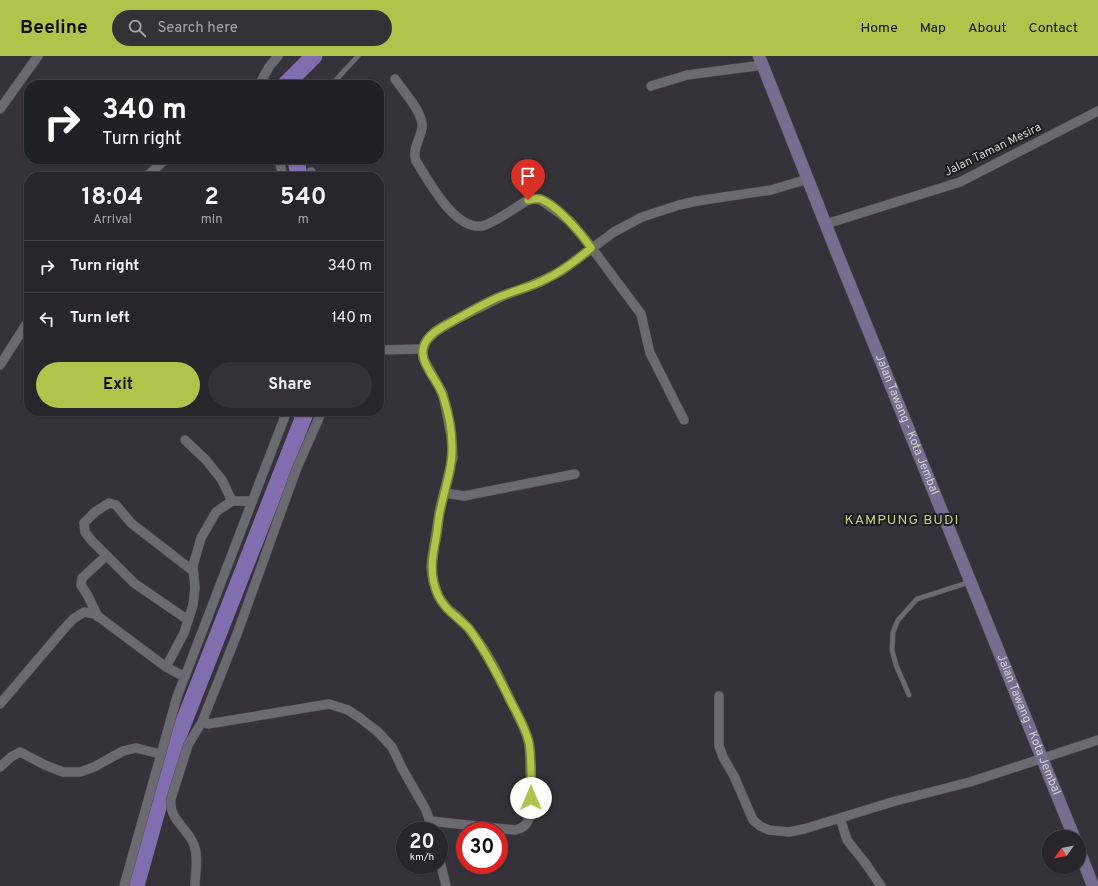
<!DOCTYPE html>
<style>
:root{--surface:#28262b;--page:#343237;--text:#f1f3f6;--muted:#a5a5a9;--line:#444347;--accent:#b2c34c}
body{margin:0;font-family:Overpass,sans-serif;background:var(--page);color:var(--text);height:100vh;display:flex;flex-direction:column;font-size:15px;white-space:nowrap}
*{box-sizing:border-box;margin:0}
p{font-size:13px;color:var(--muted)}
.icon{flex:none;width:22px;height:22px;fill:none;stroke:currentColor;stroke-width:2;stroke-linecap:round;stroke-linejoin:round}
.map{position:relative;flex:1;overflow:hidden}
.drawer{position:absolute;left:24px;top:116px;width:360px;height:244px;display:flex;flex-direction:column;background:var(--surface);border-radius:16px;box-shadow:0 1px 3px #0004,0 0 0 1px var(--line)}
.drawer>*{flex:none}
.guide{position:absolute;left:24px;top:24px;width:360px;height:84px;border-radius:16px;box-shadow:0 1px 3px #0004,0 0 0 1px var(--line);background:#202124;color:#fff;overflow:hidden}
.needle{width:26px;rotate:237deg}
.buttons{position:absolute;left:1042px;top:774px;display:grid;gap:8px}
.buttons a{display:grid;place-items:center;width:44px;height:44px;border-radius:50%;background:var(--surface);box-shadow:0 1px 3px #0004,0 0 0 1px var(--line);font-size:20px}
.speed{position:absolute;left:396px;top:766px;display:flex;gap:8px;font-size:20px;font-weight:700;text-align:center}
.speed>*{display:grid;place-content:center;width:52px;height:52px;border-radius:50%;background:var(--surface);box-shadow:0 1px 3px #0004,0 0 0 1px var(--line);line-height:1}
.speed small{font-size:10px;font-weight:400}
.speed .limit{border:6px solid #d22;background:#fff;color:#111}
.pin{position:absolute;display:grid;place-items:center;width:34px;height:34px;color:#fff;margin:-41px -17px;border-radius:50% 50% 50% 0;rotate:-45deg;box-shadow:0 0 4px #0007}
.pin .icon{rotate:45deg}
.me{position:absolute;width:44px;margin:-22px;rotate:0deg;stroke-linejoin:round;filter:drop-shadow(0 0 3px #0008)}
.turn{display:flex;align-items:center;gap:14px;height:84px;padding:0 12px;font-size:18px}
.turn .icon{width:52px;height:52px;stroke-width:2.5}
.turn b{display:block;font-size:28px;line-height:34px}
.eta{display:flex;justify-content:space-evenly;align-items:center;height:68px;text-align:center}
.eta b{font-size:24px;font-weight:700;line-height:28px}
.button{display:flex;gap:8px;margin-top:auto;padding:8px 12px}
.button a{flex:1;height:46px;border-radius:24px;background:var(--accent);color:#111;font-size:16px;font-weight:700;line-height:46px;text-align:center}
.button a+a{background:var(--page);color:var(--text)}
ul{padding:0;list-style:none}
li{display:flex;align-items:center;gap:12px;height:52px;padding:0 12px;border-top:1px solid var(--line)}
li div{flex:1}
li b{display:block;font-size:15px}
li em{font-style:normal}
header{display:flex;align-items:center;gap:24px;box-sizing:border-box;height:56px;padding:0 20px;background:var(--accent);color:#111}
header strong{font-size:19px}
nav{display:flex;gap:22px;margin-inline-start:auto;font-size:14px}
.search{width:280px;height:36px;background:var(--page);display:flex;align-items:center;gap:10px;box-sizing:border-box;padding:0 14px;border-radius:22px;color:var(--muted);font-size:15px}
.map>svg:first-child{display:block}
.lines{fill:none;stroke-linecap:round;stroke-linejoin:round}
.river{stroke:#816eaf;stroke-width:17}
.service-casing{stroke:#535257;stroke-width:5.5}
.minor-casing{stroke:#535257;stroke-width:10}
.secondary-casing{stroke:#535257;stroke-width:13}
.service{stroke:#6b6a71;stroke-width:4.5}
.minor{stroke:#6b6a71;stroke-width:9}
.secondary{stroke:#776d8f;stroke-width:12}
.route-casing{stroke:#747f31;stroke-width:10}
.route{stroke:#b2c34c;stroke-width:7}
.labels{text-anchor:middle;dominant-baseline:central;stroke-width:4;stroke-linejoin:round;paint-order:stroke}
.street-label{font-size:12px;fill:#d3d2d6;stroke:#1c1b1e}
.quarter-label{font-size:14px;letter-spacing:1px;fill:#c6d387;stroke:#1c1b1e}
</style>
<header>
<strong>Beeline</strong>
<div class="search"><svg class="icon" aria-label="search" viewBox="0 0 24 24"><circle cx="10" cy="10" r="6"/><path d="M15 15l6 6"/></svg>Search here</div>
<nav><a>Home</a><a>Map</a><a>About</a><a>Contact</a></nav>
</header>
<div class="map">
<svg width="1098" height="830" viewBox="0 0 1098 830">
<rect width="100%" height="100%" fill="#353339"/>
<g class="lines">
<g class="river">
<polyline points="285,29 314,0"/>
<polyline points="296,103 299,121"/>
<polyline points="136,830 177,683 306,355"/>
</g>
<g class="service-casing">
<g id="service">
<polyline points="335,25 358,0"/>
<polyline points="909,639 896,609 892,594 893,576 898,564 917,543 970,526"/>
</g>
</g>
<g class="minor-casing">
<g id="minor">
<path d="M 395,23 C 403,35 424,57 422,72 C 420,84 412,93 416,105 C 429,125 454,174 482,170 C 493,168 516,151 528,144 L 534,143 L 541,144 L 570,165 L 585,183 L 641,258 L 650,297 L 684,364"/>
<polyline points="259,29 269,11 278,0"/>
<polyline points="651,30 687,19 763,9"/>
<polyline points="0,53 38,0"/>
<polyline points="279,103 283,121"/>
<polyline points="311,116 311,121"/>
<polyline points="146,121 166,103"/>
<polyline points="826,168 960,126 1071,69 1098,55"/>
<polyline points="379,294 423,293"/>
<polyline points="0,309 29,264"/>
<polyline points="185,384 206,404 222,424 232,445"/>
<polyline points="444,437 464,440 575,418"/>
<polyline points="98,561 88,540 81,529 82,522 106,500"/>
<polyline points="188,564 134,527 92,485 85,476 84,467 95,456 109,447 116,449 131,467 193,515"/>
<polyline points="166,611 184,577 193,549 195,532 193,510 201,482 216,456 232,445 252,445"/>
<polyline points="719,640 719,690 723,701 734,720 753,764 760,770 769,774 789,776 804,773 840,762"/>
<polyline points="0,648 63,574 73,563 84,556 95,558 166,611 185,621"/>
<polyline points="202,666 208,668 329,648 348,654 360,662 378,676 392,691 403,714 426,754 433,775"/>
<polyline points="0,711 11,701 20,696 45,709 63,716 80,716 94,711 123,695 136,692 160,698"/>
<path d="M 430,765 L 515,774 C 526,772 529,765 531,755 L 530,704 L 529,687 L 524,672 L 495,612 L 485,595 L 469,573 L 458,561 L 448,553 L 438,540 L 433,524 L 431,511 L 432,502 L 440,452 L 453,401 L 452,385 L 443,338 L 423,302 L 423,293 L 427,284 L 436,275 L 449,267 L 507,238 L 528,231 L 560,216 L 614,176 L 642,161 L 679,149 L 697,145 L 771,134 L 808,123"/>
<polyline points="439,800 446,830"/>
<polyline points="124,830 177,641 287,355"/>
<path d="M 195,830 C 195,818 199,801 194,789 C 188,772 168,763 171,743 L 188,689 L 202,666 L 237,578 L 296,414 L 322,355"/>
<polyline points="881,830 866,808 847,784 840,762 892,746 970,726 1098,684"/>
</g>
</g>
<g class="secondary-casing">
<g id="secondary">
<path id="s1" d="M 759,0 L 837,197 L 1074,781"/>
<polyline points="1079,794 1093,830"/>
</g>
</g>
<use href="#service" class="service"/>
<use href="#minor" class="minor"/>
<use href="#secondary" class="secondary"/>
</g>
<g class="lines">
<g class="route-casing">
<path id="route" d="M 528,144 C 532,143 536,142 540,143 C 556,148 582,178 591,192 C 577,204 563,215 546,223 C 533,230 520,233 507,238 C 489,244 472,255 455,264 C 446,269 433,275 427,284 C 413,303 438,322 443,340 C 448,355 452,374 452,391 C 453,411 445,431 441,451 C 438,461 438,472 436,482 C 432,502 429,520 438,539 C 444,554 460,562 470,574 C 487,597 499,621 511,646 C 518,659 526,673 529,687 C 532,705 531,724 531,742"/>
</g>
<use href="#route" class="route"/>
</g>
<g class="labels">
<g class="street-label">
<text transform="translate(993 94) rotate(-26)">Jalan Taman Mesira</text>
<text stroke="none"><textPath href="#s1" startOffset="397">Jalan Tawang - Kota Jembal</textPath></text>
<text stroke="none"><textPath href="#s1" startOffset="721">Jalan Tawang - Kota Jembal</textPath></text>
</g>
<g class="quarter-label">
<text x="902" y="464">KAMPUNG BUDI</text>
</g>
</g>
</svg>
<div class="buttons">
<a><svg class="needle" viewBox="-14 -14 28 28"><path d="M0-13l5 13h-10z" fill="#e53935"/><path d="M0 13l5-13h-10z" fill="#a5a5a9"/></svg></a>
</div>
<div class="speed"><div>20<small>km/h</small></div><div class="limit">30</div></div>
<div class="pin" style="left:528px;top:144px;background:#d93025"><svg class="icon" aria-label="arrive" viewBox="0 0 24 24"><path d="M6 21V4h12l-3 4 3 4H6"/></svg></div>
<svg class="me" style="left:531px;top:742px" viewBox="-20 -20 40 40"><circle r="19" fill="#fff"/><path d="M0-13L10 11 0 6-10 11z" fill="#b2c34c"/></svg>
<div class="guide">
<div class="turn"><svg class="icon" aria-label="right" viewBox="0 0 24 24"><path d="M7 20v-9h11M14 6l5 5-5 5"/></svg><div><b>340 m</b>Turn right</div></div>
</div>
<section class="drawer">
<div class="eta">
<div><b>18:04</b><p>Arrival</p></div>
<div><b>2</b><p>min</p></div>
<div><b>540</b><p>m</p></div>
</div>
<ul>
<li><svg class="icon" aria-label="right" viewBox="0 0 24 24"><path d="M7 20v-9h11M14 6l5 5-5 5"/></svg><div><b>Turn right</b></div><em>340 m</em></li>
<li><svg class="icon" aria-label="left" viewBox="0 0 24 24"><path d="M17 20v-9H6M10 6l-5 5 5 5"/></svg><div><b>Turn left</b></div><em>140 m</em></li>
</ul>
<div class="button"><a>Exit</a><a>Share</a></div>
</section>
</div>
